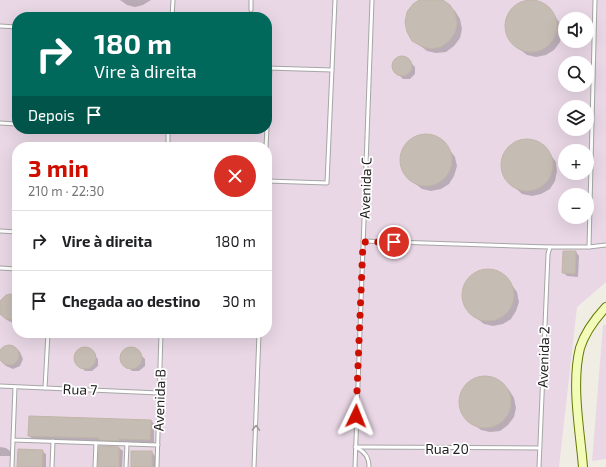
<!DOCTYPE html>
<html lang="pt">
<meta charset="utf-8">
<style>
:root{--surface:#fff;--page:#f6f6f6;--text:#202124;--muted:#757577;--line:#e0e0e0;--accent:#ce0f00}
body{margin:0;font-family:"Exo 2",sans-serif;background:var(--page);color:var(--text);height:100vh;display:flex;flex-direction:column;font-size:15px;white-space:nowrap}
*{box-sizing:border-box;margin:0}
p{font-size:13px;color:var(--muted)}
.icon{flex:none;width:22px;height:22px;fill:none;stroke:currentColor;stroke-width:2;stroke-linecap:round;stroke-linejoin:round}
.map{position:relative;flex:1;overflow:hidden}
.panel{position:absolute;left:12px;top:142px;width:260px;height:196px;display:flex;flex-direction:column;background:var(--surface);border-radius:16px;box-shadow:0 4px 16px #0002}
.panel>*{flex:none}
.hud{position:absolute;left:12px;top:12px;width:260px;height:122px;border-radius:16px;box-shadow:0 4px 16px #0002;background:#00695c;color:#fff;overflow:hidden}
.controls{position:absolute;left:558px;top:12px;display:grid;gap:8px}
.controls a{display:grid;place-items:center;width:36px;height:36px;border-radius:50%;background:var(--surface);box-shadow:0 4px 16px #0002;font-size:20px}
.pin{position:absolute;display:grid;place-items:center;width:34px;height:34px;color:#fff;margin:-17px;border:2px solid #fff;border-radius:50%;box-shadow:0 1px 4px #0007}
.me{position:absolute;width:44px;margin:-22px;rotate:2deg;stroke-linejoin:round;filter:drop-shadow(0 0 3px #0008)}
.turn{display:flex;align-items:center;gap:14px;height:84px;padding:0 16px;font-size:18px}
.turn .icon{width:52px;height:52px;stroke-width:2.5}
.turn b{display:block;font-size:28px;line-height:34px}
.then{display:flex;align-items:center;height:38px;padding:0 16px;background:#0003;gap:8px;font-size:15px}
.round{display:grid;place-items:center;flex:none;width:42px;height:42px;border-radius:21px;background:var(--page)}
.head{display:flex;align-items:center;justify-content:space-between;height:68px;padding:0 16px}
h1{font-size:24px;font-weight:700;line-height:30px;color:var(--accent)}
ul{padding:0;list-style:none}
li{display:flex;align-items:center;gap:12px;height:60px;padding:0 16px;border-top:1px solid var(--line)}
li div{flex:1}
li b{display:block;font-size:15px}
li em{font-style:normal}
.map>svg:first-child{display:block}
.industrial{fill:#e9d7e5;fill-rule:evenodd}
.shadow{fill:#0003}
.building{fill:#c5bcb4;stroke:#c2b5a7}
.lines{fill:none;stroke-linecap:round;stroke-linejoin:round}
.service-casing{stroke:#a6a6a6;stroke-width:5}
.secondary-casing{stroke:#647a02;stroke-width:10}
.service{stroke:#fff;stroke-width:3}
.secondary{stroke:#f3fbb8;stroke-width:8}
.oneway{stroke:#9a9a9a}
.route{stroke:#ce0f00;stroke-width:7;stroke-dasharray:0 12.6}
.labels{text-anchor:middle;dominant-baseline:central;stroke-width:3.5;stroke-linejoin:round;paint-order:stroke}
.street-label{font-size:14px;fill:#1f1f1f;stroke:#fff}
</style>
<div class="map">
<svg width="606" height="467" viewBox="0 0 606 467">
<rect width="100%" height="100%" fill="#f0ede5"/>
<g class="industrial">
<path d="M 0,0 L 606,0 L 606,282 L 577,307 L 559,467 L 0,467 ZM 17,17 L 267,17 L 267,129 L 17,129 ZM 565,19 L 587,19 L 587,41 L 565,41 ZM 565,63 L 587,63 L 587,85 L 565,85 ZM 565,107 L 587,107 L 587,129 L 565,129 ZM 17,147 L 267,147 L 267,333 L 17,333 ZM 565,151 L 587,151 L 587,173 L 565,173 ZM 565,195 L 587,195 L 587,217 L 565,217 Z"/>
<polygon points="603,325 606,325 606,459 592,461"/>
</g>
<g class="shadow">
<polygon points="120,0 151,0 143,5 135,7 127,5"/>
<polygon points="421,0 441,0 455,11 460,19 462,29 460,38 454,46 446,52 436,53 427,51 413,40"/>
<polygon points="532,2 541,4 549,9 560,23 562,33 560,42 554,50 546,55 536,57 527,55 513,44 508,36 506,26 508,17 514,9 522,3"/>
<polygon points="259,14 262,15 265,17 256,17"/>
<polygon points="399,58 406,58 415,67 415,74 410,79 403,79 394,70 394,63"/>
<polygon points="426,135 436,137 444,143 455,157 457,166 454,176 449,184 441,189 431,191 422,189 408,178 403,169 401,160 403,150 409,142 417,137"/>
<polygon points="527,140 537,142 550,154 556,162 557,171 555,181 550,189 541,194 532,196 522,194 509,182 503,174 502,165 504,155 509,147 517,142"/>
<polygon points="576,252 579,256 578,277 567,276 563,272"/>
<polygon points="488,271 498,273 511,284 517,292 519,302 516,311 511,319 503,324 493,326 484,324 470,313 465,305 463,295 465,286 470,278 479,272"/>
<polygon points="17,298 17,323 15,324 7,320 3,316 0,309"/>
<polygon points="9,345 16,348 20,352 23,359 20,366 13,369 6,366 2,362 0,356 2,348"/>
<polygon points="81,349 88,349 98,359 98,366 92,371 85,371 76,362 76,354"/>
<polygon points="128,349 135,349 145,359 145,366 139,371 132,371 122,361 123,354"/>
<polygon points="486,377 495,379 509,390 514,398 516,408 514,417 508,425 500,431 490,432 481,430 467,419 462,411 460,401 462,392 468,384 476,379"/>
<polygon points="151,420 154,424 154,443 33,439 29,436"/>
<polygon points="0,447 6,448 10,451 10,456 0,456"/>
<polygon points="119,448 123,451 122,467 99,467"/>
<polygon points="42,451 46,454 46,467 18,467"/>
<polygon points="152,452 155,456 155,467 132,467"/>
</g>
<g class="building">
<polygon points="419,0 443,0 450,5 455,13 457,23 455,33 449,41 441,47 431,49 421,46 412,41 407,32 405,22 407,12 413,4"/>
<circle cx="531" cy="26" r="26"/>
<circle cx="402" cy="66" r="10"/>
<circle cx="426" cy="160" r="26"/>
<circle cx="527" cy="165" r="26"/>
<polygon points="563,251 576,251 575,274 562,273"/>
<circle cx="488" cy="295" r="26"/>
<polygon points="11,294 17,296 17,319 11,320 6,319 0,314 0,301 6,295"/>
<circle cx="9" cy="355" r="10"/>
<circle cx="85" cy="358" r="11"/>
<circle cx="131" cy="358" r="11"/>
<circle cx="485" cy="402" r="26"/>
<polygon points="29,416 151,420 150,440 119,439 119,441 99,440 99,438 28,436"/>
<polygon points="99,446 119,447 119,467 98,467"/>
<polygon points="18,449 43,450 42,467 17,467"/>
<rect x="131" y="451" width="21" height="16"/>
</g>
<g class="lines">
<g class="service-casing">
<g id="service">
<polyline points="251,0 251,10"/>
<polyline points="172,17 173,0"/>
<polyline points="0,26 17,27"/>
<polyline points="267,68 332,70"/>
<polyline points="0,123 17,124"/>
<polyline points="168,147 168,129"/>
<polyline points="266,147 270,68"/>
<polyline points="267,181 327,183 335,0"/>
<polyline points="0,231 17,232"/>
<polyline points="363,241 550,247 589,247 606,245"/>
<polyline points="589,247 595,0"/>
<polyline points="0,268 17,269"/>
<polyline points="0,386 159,393"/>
<polyline points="15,387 13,440 158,445"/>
<polyline points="45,388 48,333"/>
<polyline points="355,447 539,448"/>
<path d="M 357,448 C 365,452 369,457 369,467"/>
<polyline points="12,467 13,440"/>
<polyline points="52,467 53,441"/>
<polyline points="95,467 96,443"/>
<polyline points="126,467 127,444"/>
<polyline points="157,467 161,333"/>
<polyline points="254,467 259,333"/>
<polyline points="355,467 372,0"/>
<polyline points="539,467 548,254 550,247"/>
</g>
</g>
<g class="secondary-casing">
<path id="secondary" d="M 583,467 C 580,430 571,384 580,348 C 585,332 595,319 606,307"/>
</g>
<use href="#service" class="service"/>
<use href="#secondary" class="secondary"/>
</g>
<defs><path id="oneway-chevron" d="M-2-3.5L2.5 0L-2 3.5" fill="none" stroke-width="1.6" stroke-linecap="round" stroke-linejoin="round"/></defs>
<use class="oneway" href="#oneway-chevron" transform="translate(256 428) rotate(-88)"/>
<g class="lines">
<polyline class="route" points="356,416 363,242 394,242"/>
</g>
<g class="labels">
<g class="street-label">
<text transform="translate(365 188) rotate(-88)">Avenida C</text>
<text transform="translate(543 357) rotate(-88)">Avenida 2</text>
<text transform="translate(80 389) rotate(2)">Rua 7</text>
<text transform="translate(159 400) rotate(-88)">Avenida B</text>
<text x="447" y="448">Rua 20</text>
</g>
</g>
</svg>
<div class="controls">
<a><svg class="icon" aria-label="sound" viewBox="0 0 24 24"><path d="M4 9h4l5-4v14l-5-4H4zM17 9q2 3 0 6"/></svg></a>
<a><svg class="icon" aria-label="search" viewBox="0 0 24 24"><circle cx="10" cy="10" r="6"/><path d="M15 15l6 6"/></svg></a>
<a><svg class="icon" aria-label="layers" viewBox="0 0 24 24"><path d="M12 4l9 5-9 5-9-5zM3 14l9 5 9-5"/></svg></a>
<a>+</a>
<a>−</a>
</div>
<div class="pin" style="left:394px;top:242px;background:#d93025"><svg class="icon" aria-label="arrive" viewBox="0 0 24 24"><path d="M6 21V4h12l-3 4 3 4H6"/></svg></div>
<svg class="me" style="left:356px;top:416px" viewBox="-20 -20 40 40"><path d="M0-17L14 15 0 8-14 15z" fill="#ce0f00" stroke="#fff" stroke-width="4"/></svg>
<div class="hud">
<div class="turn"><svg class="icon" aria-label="right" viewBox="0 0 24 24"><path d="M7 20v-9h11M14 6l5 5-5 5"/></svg><div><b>180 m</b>Vire à direita</div></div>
<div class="then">Depois<svg class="icon" aria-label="arrive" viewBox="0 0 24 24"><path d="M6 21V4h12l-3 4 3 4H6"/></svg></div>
</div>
<section class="panel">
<div class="head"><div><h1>3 min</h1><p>210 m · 22:30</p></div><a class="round" style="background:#d93025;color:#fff"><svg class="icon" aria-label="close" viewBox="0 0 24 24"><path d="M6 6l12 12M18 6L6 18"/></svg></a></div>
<ul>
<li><svg class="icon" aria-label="right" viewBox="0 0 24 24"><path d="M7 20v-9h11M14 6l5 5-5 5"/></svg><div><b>Vire à direita</b></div><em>180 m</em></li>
<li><svg class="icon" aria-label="arrive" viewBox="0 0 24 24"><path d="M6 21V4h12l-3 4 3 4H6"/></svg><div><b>Chegada ao destino</b></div><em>30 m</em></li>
</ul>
</section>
</div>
